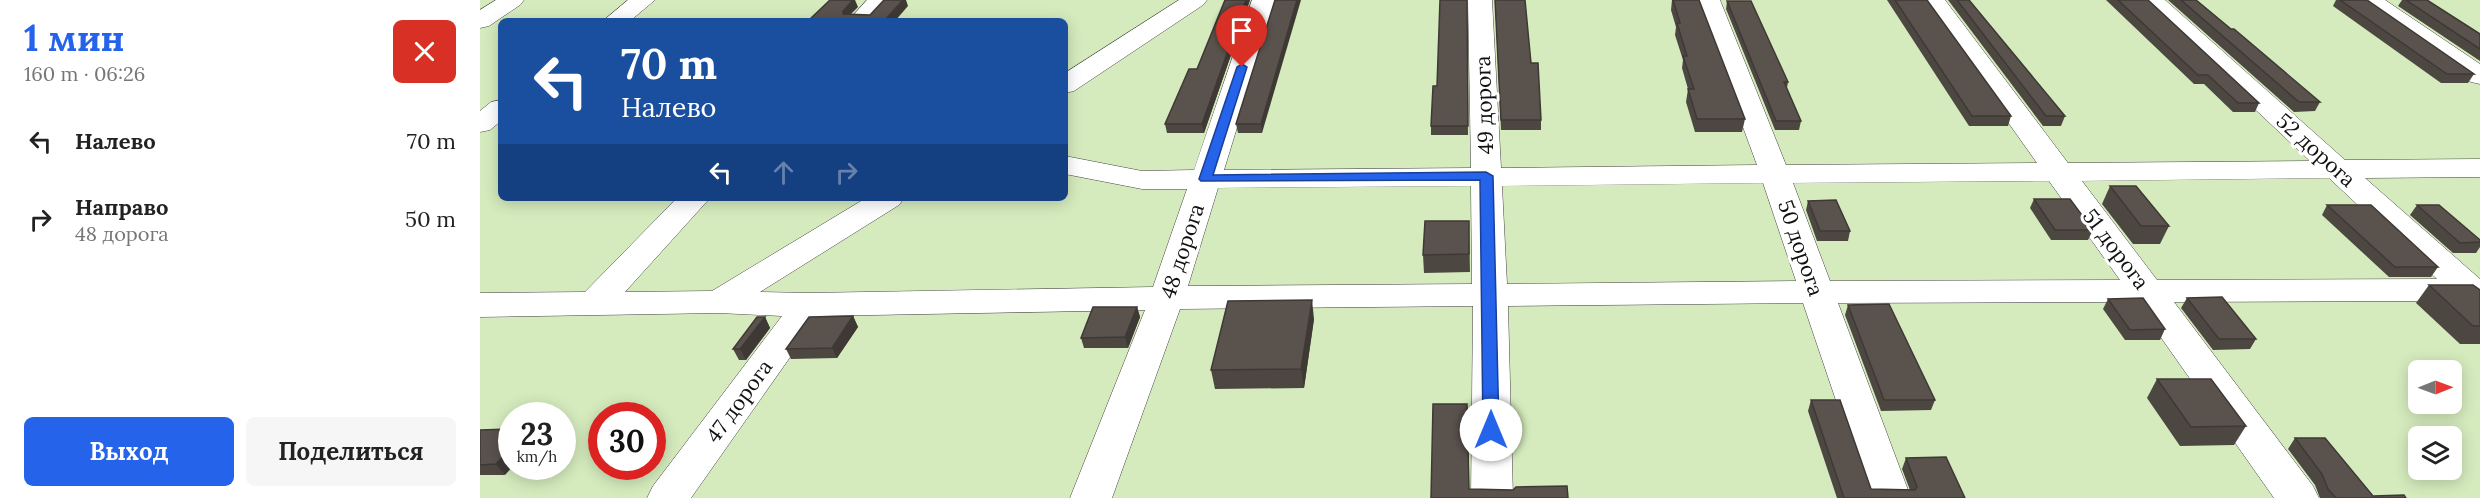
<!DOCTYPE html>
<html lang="ru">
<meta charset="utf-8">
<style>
:root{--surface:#fff;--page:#f6f6f6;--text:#222;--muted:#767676;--accent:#2563eb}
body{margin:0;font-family:Lora,serif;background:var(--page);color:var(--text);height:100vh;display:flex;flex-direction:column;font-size:22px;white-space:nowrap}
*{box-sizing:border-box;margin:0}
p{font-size:20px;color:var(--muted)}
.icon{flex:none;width:33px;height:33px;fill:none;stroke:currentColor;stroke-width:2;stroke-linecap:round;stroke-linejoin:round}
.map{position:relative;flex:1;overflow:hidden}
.panel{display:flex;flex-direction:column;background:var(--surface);width:480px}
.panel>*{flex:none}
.guide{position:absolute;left:18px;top:18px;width:570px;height:183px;border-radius:9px;box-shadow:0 3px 15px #0003;background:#1a4fa0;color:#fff;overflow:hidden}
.needle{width:39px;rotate:89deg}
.buttons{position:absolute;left:1928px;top:360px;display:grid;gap:12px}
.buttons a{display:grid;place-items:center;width:54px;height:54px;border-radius:9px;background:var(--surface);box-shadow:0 3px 15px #0003;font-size:30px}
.speed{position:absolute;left:18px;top:402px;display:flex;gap:12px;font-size:30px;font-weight:700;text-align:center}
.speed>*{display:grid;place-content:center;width:78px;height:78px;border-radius:50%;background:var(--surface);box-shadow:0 3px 15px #0003;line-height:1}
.speed small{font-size:15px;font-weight:400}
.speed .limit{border:9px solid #d22;background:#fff;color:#111}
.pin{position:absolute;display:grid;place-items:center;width:51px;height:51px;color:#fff;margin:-62px -26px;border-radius:50% 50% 50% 0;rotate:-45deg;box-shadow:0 0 6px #0007}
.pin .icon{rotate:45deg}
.me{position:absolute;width:66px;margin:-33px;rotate:0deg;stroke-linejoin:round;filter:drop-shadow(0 0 4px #0008)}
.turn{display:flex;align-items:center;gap:21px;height:126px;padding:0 24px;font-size:27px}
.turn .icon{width:78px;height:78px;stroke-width:2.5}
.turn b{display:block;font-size:42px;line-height:51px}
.lanes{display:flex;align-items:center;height:57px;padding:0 24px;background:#0003;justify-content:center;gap:30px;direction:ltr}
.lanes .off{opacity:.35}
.round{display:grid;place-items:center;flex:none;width:63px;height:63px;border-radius:9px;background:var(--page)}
.headline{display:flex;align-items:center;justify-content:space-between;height:102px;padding:0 24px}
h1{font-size:36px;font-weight:800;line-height:45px;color:var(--accent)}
.button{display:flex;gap:12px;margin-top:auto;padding:12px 24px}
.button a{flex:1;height:69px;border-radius:9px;background:var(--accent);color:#fff;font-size:24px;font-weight:800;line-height:69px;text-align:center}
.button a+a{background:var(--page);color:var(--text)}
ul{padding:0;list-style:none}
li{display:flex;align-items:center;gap:18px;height:78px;padding:0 24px}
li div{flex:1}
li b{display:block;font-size:22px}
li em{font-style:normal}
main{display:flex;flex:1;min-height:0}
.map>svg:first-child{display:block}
.green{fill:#d5ebbd;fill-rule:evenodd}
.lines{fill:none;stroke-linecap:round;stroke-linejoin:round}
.street-casing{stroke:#444;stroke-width:1}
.street{fill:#fff;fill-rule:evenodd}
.wall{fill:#4d4742}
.shaded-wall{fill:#3f3936}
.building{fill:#5a524d;stroke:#3f3936;stroke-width:1.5}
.route{fill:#2563eb;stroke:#184099;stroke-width:1.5}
.labels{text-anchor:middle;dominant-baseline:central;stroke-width:6;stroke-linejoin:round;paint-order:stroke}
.street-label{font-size:21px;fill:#111;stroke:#fff}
</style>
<main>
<section class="panel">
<div class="headline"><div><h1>1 мин</h1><p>160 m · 06:26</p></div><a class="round" style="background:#d93025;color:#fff"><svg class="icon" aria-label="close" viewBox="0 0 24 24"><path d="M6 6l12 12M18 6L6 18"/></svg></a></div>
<ul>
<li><svg class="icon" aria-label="left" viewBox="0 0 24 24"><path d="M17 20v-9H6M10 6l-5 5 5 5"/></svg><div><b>Налево</b></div><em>70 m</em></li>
<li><svg class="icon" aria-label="right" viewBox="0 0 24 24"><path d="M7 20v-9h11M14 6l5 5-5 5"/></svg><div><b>Направо</b><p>48 дорога</p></div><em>50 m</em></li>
</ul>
<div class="button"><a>Выход</a><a>Поделиться</a></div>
</section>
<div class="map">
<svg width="2000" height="498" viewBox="0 0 2000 498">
<rect width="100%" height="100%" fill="#fffdf5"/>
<path class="green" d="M 0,0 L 2000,0 L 2000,498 L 0,498 ZM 21,21 L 585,21 L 585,198 L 21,198 ZM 1938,370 L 1971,370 L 1971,404 L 1938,404 ZM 32,416 L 82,416 L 82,466 L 32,466 ZM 122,416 L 172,416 L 172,466 L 122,466 ZM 1938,436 L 1971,436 L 1971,470 L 1938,470 Z"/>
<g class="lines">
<g class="street-casing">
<g id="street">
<polygon points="16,0 44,0 40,5 9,26 0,28 0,10"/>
<polygon points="148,0 175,0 150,21 123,21"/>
<polygon points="387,0 412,0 393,21 368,21"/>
<polygon points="699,0 727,0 723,5 594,91 585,93 585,73"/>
<path d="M 772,0 L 796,0 L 744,170 L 991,168 L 988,0 L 1012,0 L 1021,168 L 1277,165 L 1216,0 L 1240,0 L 1306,165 L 1557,163 L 1441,0 L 1465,0 L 1588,163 L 1830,161 L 1659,0 L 1685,0 L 1865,160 L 2000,159 L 2000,177 L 1885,178 L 2000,279 L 2000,309 L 1986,306 L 1981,301 L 1694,302 L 1833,486 L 1839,498 L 1794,498 L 1656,302 L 1358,303 L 1431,498 L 1389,498 L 1323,303 L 1028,306 L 1033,498 L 991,498 L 993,306 L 700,309 L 632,498 L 590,498 L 665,310 L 339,316 L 211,498 L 167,498 L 173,486 L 302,316 L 239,313 L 0,317 L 0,293 L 105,292 L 197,198 L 230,198 L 145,292 L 232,291 L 386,198 L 424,198 L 419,205 L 280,292 L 329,293 L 673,287 L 707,189 L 662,189 L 585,174 L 585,156 L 662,171 L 714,170 ZM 1849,178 L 1957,279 L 1677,280 L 1602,181 ZM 1569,181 L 1640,280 L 1350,281 L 1313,183 ZM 1283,183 L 1316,281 L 1027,284 L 1022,186 ZM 991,186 L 992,284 L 708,286 L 738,188 Z"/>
<polygon points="1877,0 1905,0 2000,64 2000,84 1991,82 1881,5"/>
<polygon points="21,100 21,121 10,130 0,132 0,111 11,102"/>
</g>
</g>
<use href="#street" class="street"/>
</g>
<g class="wall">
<polygon points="745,0 770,0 724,133 687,133 685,124 717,69"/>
<polygon points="795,0 782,133 758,133 756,124"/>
<polygon points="987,0 988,135 951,135 951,126 957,86"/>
<polygon points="1015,0 1051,63 1061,120 1061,130 1021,130"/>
<polygon points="1192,0 1219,0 1265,119 1262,132 1215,132 1206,102 1208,89 1202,68 1203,60 1195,35 1196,27 1191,10"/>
<polygon points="1407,0 1447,0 1531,116 1528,126 1489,126"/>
<polygon points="1468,0 1489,0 1585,116 1581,126 1563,126"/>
<polygon points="1626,0 1668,0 1779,103 1775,112 1753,112 1724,84 1714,84"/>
<polygon points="1688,0 1716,0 1751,29 1840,102 1835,111 1814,112"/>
<polygon points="1856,0 1887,0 1994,74 1988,83 1961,83 1853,6"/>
<polygon points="1922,0 1947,0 2000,34 2000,61 1918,6"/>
<polygon points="1247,1 1308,82 1307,88 1321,121 1319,130 1295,130 1246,9"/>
<polygon points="1630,186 1689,226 1680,244 1653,244 1622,204"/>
<polygon points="1554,199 1613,230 1608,240 1571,240 1550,208"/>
<polygon points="1328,201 1370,231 1368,241 1337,241 1326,210"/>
<polygon points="1847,205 1958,267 1951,277 1909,277 1842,215"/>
<polygon points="1937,205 2000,240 2000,247 1996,253 1973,253 1930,215"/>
<polygon points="989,221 990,272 944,273 943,255"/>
<polygon points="1949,285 2000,290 2000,344 1980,344 1936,303"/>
<polygon points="1707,298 1776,339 1770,349 1733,350 1701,308"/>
<polygon points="1628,299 1685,329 1680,340 1645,340 1623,309"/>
<polygon points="1368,305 1455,400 1451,410 1401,411 1365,315"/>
<polygon points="657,307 660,317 648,348 604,348 601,338"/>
<polygon points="373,316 378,327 357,358 311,359 306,349"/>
<polygon points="285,317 290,328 266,360 259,360 253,349"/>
<polygon points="834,319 824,388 735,389 731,370"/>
<polygon points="1677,379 1766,426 1754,445 1700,446 1667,398"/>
<polygon points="1331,400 1391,489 1430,490 1422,469 1426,458 1485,498 1357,498 1328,411"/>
<polygon points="0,430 25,475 0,475"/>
<polygon points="1815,438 1893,496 1926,498 1840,498 1835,485 1808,449"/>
</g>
<g class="shaded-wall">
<polygon points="373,0 375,0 378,7 366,19 363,14 363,11"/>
<polygon points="423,0 426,0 428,6 415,21 404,21"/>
<polygon points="766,0 770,0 724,133 722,124"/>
<polygon points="817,0 821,0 782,133 781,124"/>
<polygon points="832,300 834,319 824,388 821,369"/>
<polygon points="657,307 660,317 648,348 645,337"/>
<polygon points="373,316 378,327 357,358 352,348"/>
<polygon points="285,317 290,328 266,360 260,349"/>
<polygon points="32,447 32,466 33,466 25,475 16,464"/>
</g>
<g class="building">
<polygon points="350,0 373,0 363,11 363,14 390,15 404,0 423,0 404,21 328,21"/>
<polygon points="745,0 766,0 722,124 685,124 709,69 717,69"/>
<polygon points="795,0 817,0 781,124 756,124"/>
<polygon points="960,0 987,0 988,126 951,126 953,86 957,86"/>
<polygon points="1015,0 1045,0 1051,63 1058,63 1061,120 1021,120"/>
<polygon points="1193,0 1219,0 1265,119 1217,119 1208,89 1214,89 1203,56 1207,56 1197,23 1200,23"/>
<polygon points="1415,0 1447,0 1531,116 1492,116"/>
<polygon points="1477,0 1489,0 1585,116 1566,116"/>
<polygon points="1638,0 1668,0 1779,103 1758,103 1728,75 1718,75"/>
<polygon points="1701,0 1716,0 1751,29 1754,29 1840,102 1819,102"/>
<polygon points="1860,0 1887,0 1994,74 1967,74"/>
<polygon points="1926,0 1947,0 2000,34 2000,49"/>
<polygon points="1247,1 1271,1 1308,82 1304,82 1321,121 1296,121"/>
<polygon points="1630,186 1656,186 1689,226 1661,226"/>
<polygon points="1554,199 1590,199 1613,230 1575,230"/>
<polygon points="1356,200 1370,231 1340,231 1328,201"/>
<polygon points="1847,205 1891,205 1958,267 1915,267"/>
<polygon points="1937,205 1959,205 2000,240 2000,242 1980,243"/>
<polygon points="945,221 989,221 989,254 943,255"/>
<polygon points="1949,285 1993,285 2000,290 2000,326 1993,326"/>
<polygon points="1742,297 1776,339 1739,339 1707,298"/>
<polygon points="1663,298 1685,329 1650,330 1628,299"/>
<polygon points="832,300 821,369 731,370 748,301"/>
<polygon points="1409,304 1455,400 1404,400 1368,305"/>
<polygon points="613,307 657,307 645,337 601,338"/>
<polygon points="373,316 352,348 306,349 329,317"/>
<polygon points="277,317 285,317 260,349 253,349"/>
<polygon points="1677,379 1731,379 1766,426 1711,427"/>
<polygon points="1331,400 1360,400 1391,489 1435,490 1437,487 1426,458 1466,457 1485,498 1364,498"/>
<polygon points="953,404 987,404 989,489 1033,490 1036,487 1087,486 1088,498 951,498"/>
<polygon points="32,429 32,447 16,464 0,465 0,430"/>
<polygon points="1815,438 1845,438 1893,496 1924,495 1926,498 1856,498 1848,489 1842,474"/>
</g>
<polygon class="route" points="762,64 767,67 733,175 1006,172 1013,176 1019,430 1017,434 1011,436 1005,434 1003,430 1000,180 721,181 719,179 757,67"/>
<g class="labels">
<g class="street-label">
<text transform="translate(1004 105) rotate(-92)">49 дорога</text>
<text transform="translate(1836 150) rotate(42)">52 дорога</text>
<text transform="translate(1321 248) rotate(71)">50 дорога</text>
<text transform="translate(1636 249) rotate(53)">51 дорога</text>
<text transform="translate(702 251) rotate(-72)">48 дорога</text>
<text transform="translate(259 401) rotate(-54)">47 дорога</text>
</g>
</g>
</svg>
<div class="buttons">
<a><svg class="needle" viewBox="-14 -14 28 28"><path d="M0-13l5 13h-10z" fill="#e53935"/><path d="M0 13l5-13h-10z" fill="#767676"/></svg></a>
<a><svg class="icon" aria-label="layers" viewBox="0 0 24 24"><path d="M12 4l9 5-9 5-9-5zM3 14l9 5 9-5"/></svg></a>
</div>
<div class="speed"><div>23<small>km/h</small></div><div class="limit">30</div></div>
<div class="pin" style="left:762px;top:67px;background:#d93025"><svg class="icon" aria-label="arrive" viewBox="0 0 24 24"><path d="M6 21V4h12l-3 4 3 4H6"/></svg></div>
<svg class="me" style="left:1011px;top:430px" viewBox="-20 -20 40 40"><circle r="19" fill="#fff"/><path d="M0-13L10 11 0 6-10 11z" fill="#2563eb"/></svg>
<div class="guide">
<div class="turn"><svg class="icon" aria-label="left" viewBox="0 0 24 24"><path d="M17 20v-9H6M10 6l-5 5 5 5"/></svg><div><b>70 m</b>Налево</div></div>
<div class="lanes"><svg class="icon" aria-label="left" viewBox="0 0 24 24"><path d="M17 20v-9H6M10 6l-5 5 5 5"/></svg><svg class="icon off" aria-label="ahead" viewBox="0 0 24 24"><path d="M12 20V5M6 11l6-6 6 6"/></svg><svg class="icon off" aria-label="right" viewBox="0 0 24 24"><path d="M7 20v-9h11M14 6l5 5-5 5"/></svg></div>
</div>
</div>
</main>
